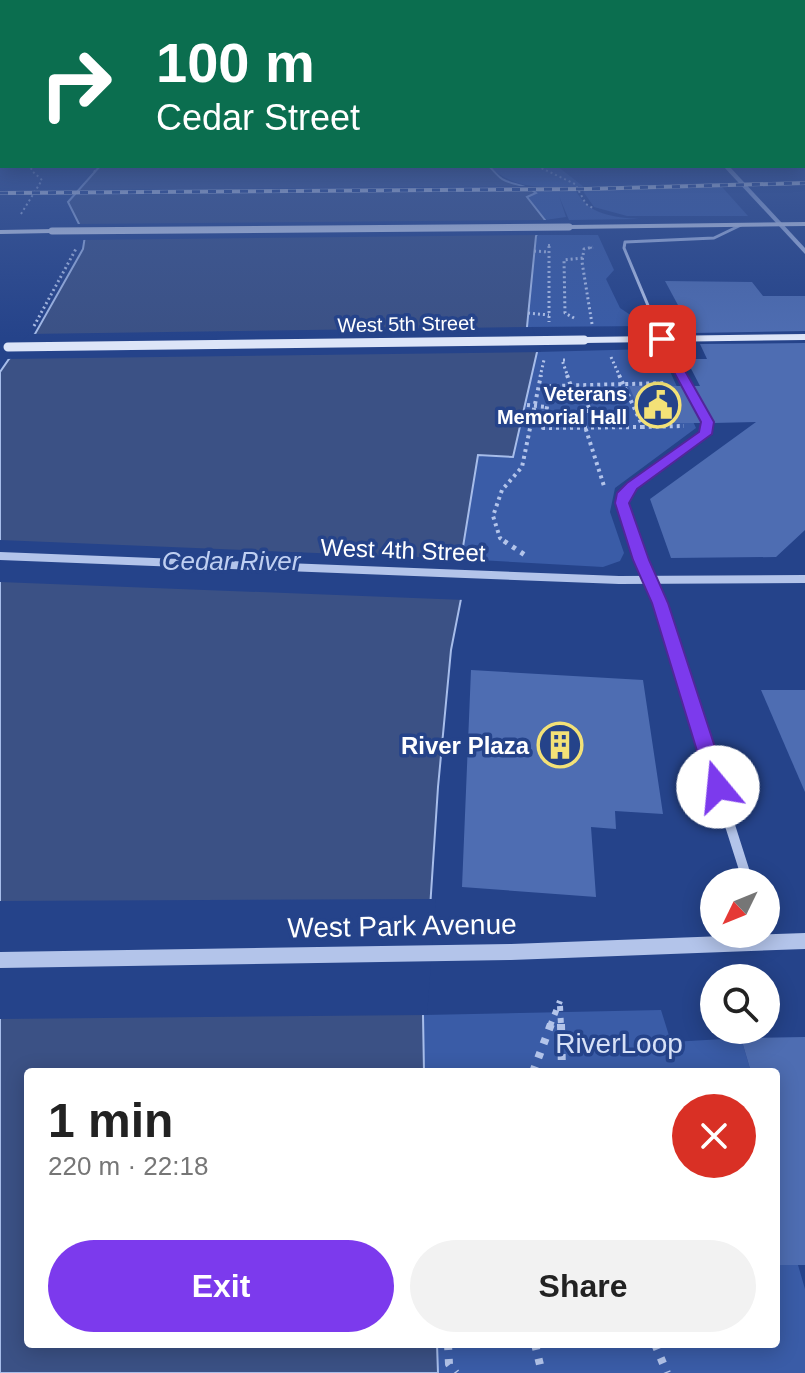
<!DOCTYPE html>
<meta charset="utf-8">
<style>
:root{--surface:#fff;--page:#f2f2f2;--text:#222;--muted:#767676;--accent:#7c3aed}
body{margin:0;font-family:Arial,sans-serif;background:var(--page);color:var(--text);height:100vh;display:flex;flex-direction:column;font-size:30px;white-space:nowrap}
*{box-sizing:border-box;margin:0}
p{font-size:26px;color:var(--muted)}
.icon{flex:none;width:44px;height:44px;fill:none;stroke:currentColor;stroke-width:2;stroke-linecap:round;stroke-linejoin:round}
.map{position:relative;flex:1;overflow:hidden}
.drawer{position:absolute;left:24px;top:1068px;width:756px;height:280px;display:flex;flex-direction:column;background:var(--surface);border-radius:8px;box-shadow:0 4px 20px #0003}
.drawer>*{flex:none}
.hud{position:absolute;left:0px;top:0px;width:806px;height:168px;box-shadow:0 4px 20px #0003;background:#0b6e4f;color:#fff;overflow:hidden}
.needle{width:52px;rotate:227deg}
.buttons{position:absolute;left:700px;top:868px;display:grid;gap:16px}
.buttons a{display:grid;place-items:center;width:80px;height:80px;border-radius:50%;background:var(--surface);box-shadow:0 4px 20px #0003;font-size:40px}
.pin{position:absolute;display:grid;place-items:center;width:68px;height:68px;color:#fff;margin:-34px;border-radius:16px;box-shadow:0 4px 12px #0006}
.me{position:absolute;width:88px;margin:-44px;rotate:343deg;stroke-linejoin:round;filter:drop-shadow(0 0 6px #0008)}
.turn{display:flex;align-items:center;gap:28px;height:168px;padding:0 24px;font-size:36px}
.turn .icon{width:104px;height:104px;stroke-width:2.5}
.turn b{display:block;font-size:56px;line-height:68px}
.round{display:grid;place-items:center;flex:none;width:84px;height:84px;border-radius:42px;background:var(--page)}
.overview{display:flex;align-items:center;justify-content:space-between;height:136px;padding:0 24px}
h1{font-size:48px;font-weight:700;line-height:60px}
.action{display:flex;gap:16px;margin-top:auto;padding:16px 24px}
.action a{flex:1;height:92px;border-radius:48px;background:var(--accent);color:#fff;font-size:32px;font-weight:700;line-height:92px;text-align:center}
.action a+a{background:var(--page);color:var(--text)}
.map>svg:first-child{display:block}
.green{fill:#3a5ca7}
.water{fill:#3b5185;stroke:#a7bdea;stroke-width:2}
.pier{fill:#25438a}
.building{fill:#4e6db2}
.lines{fill:none;stroke-linecap:round;stroke-linejoin:round}
.path-far5{stroke:#b3c4ea;stroke-width:2;stroke-dasharray:2 3;stroke-linecap:butt}
.path-far4{stroke:#b3c4ea;stroke-width:3;stroke-dasharray:2 3;stroke-linecap:butt}
.path-far3{stroke:#b3c4ea;stroke-width:4;stroke-dasharray:3 4;stroke-linecap:butt}
.path-far2{stroke:#b3c4ea;stroke-width:5;stroke-dasharray:4 6;stroke-linecap:butt}
.path-far1{stroke:#b3c4ea;stroke-width:6;stroke-dasharray:5 7;stroke-linecap:butt}
.path{stroke:#b3c4ea;stroke-width:8;stroke-dasharray:6 9;stroke-linecap:butt}
.service{stroke:#b3c4ea;stroke-width:3}
.minor-far3{stroke:#b3c4ea;stroke-width:5}
.minor-far2{stroke:#b3c4ea;stroke-width:6}
.minor-far1{stroke:#b3c4ea;stroke-width:8}
.minor{stroke:#b3c4ea;stroke-width:10}
.tertiary{fill:#b3c4ea;fill-rule:evenodd}
.secondary{fill:#dde5f8;fill-rule:evenodd}
.rail-casing{stroke:#fff;stroke-width:4}
.rail{stroke:#25438a;stroke-width:3;stroke-dasharray:8;stroke-linecap:butt}
.secondary-bridge-far1{stroke:#dde5f8;stroke-width:7}
.secondary-bridge{stroke:#dde5f8;stroke-width:9}
.route{fill:#7c3aed;stroke:#51269a;stroke-width:2}
.labels{text-anchor:middle;dominant-baseline:central;stroke-width:7;stroke-linejoin:round;paint-order:stroke}
.far-street-label{font-size:20px;fill:#fff;stroke:#25438a}
.far-poi-label{font-size:20px;font-weight:bold;fill:#fff;stroke:#25438a;text-anchor:end}
.street-label{font-size:24px;fill:#fff;stroke:#25438a}
.poi-label{font-size:24px;font-weight:bold;fill:#fff;stroke:#25438a;text-anchor:end}
.water-label{font-size:26px;font-style:italic;fill:#bfcff1;stroke:#25438a}
.near-street-label{font-size:28px;fill:#fff;stroke:#25438a}
.near-park-label{font-size:28px;fill:#d7e1f7;stroke:#25438a}
</style>
<div class="map">
<svg width="805" height="1373" viewBox="0 0 805 1373">
<rect width="100%" height="100%" fill="#25438a"/>
<g class="green">
<path d="M 489,166 L 557,166 L 584,187 C 548,187 517,192 489,166 Z"/>
<polygon points="722,187 748,216 627,216 594,207 583,191"/>
<path d="M 535,191 L 576,191 C 589,215 613,217 639,219 L 569,220 L 559,196 L 566,217 L 545,220 L 526,196 Z"/>
<polygon points="536,235 598,235 614,270 606,279 620,308 647,326 527,327"/>
<polygon points="650,349 662,354 696,428 615,488 610,512 624,553 620,561 603,567 461,559 478,455 513,457 537,352"/>
<polygon points="661,1010 671,1042 741,1038 751,1072 424,1072 423,1015"/>
<polygon points="776,1265 798,1265 805,1289 805,1373 438,1373 437,1344 776,1344"/>
</g>
<path class="water" d="M 100,166 L 489,166 C 493,170 499,178 504,180 C 516,186 526,184 536,193 L 527,197 L 545,220 L 536,236 L 529,306 L 527,327 L 537,352 L 513,457 L 478,455 L 461,559 L 461,599 L 451,650 L 438,787 L 423,1015 L 424,1072 L 28,1072 L 28,1344 L 437,1344 L 438,1373 L 0,1373 L 0,372 L 9,359 L 35,334 L 83,249 L 85,236 L 68,202 Z"/>
<g class="pier">
<polygon points="528,186 535,191 76,195 80,190"/>
<polygon points="549,220 540,235 81,240 76,224"/>
<polygon points="532,327 541,352 4,359 29,334"/>
<polygon points="0,540 465,559 465,600 0,582"/>
<polygon points="436,899 427,1015 0,1019 0,901"/>
</g>
<g class="building">
<polygon points="665,281 752,282 763,296 805,296 805,331 693,333"/>
<polygon points="805,343 805,530 776,557 671,558 650,499 756,422 713,423 694,386 700,386 686,359 707,359 700,344"/>
<polygon points="629,386 681,386 701,423 645,423"/>
<polygon points="471,670 643,680 663,814 615,811 616,829 591,827 596,897 462,887"/>
<polygon points="761,690 805,690 805,792"/>
<polygon points="805,1037 805,1265 776,1265 776,1072 751,1072 741,1038"/>
</g>
<g class="lines">
<g class="path-far5">
<polyline points="537,166 575,184 586,204 593,208"/>
<polyline points="94,172 98,166"/>
<polyline points="21,214 42,180 31,170 32,166"/>
<polyline points="549,244 549,248"/>
<polyline points="590,248 593,247"/>
</g>
<g class="path-far4">
<polyline points="549,246 549,322"/>
<polyline points="534,251 549,252"/>
<polyline points="528,313 549,315"/>
<polyline points="574,318 565,313 564,260 583,258"/>
<polyline points="592,324 582,262 584,249 593,247"/>
<polyline points="34,326 77,247"/>
<polyline points="611,357 620,377"/>
<polyline points="565,360 562,360 568,377"/>
<polyline points="540,377 544,360"/>
</g>
<g class="path-far3">
<polyline points="567,375 576,400 586,400 590,411 580,411 604,486"/>
<polyline points="619,375 643,427 684,426"/>
<polyline points="527,405 547,407"/>
<polyline points="643,427 543,428 551,386 667,383"/>
<polyline points="507,543 500,538 493,516 502,490 522,467 541,375"/>
</g>
<polyline class="path-far2" points="504,541 525,555"/>
<g class="path-far1">
<polyline points="560,1006 561,1026"/>
<polyline points="550,1026 560,1001"/>
</g>
<g class="path">
<polyline points="561,1024 562,1072"/>
<polyline points="533,1072 551,1024"/>
<polyline points="448,1344 449,1364 456,1373"/>
<polyline points="535,1344 542,1373"/>
<polyline points="655,1344 667,1373"/>
</g>
<polyline class="service" points="662,339 624,248 625,242 714,238 741,225"/>
<polyline class="minor-far3" points="662,339 683,377"/>
<polyline class="minor-far2" points="634,543 624,511 626,493 705,434 707,422 682,375"/>
<polyline class="minor-far1" points="633,541 660,603 708,755"/>
<polyline class="minor" points="707,753 748,882"/>
<g class="tertiary">
<polygon points="723,166 729,166 805,248 805,254"/>
<polygon points="0,552 619,576 805,575 805,583 619,584 0,560"/>
<polygon points="805,933 805,949 511,960 0,968 0,952 511,944"/>
</g>
<g class="secondary">
<polygon points="805,222 805,226 569,229 565,227 569,225"/>
<polygon points="55,229 52,233 0,234 0,230"/>
<polygon points="805,334 805,340 584,343 579,340 584,337"/>
</g>
<g class="rail-casing">
<polyline id="rail" points="0,193 586,189 805,183"/>
</g>
<use href="#rail" class="rail"/>
<polyline class="secondary-bridge-far1" points="52,231 569,227"/>
<polyline class="secondary-bridge" points="8,347 584,340"/>
</g>
<linearGradient id="sky" x2="0" y2="1"><stop stop-color="#14254c"/><stop offset="0.43" stop-color="#405b98"/><stop offset="1" stop-color="#405b98" stop-opacity="0"/></linearGradient>
<rect width="805" height="338" fill="url(#sky)"/>
<polygon class="route" points="662,336 667,339 714,422 712,434 637,489 629,503 649,560 668,603 728,787 725,793 711,793 708,787 652,603 633,560 615,503 617,493 627,483 699,432 701,422 656,339"/>
<defs>
<g id="civic-ring" transform="scale(2.3)"><circle r="9.5" fill="#25438a" stroke="#f3e177" stroke-width="1.5"/><path d="M-.6-6.5H3V-4.5H.6V-3L4-1V1h2V6H-6V1h2V-1L-.6-3ZM-1.2 2.5V6h2.4V2.5Z" fill="#f3e177"/></g>
<g id="building-ring" transform="scale(2.3)"><circle r="9.5" fill="#25438a" stroke="#f3e177" stroke-width="1.5"/><path d="M-4-6H4V6H1V3H-1V6H-4ZM-2.5-4.3h1.7v1.8h-1.7ZM.8-4.3h1.7v1.8H.8ZM-2.5-1h1.7V.8h-1.7ZM.8-1h1.7V.8H.8Z" fill="#f3e177"/></g>
</defs>
<g fill-rule="evenodd">
<use href="#civic-ring" x="658" y="405"/>
<use href="#building-ring" x="560" y="745"/>
</g>
<g class="labels">
<g class="far-street-label">
<text transform="translate(406 324) rotate(-1)">West 5th Street</text>
</g>
<g class="far-poi-label">
<text x="627" y="394">Veterans<tspan x="627" dy="23">Memorial Hall</tspan></text>
</g>
<g class="street-label">
<text transform="translate(403 550) rotate(2)">West 4th Street</text>
</g>
<g class="poi-label">
<text x="529" y="745">River Plaza</text>
</g>
<g class="water-label">
<text x="231" y="561">Cedar River</text>
</g>
<g class="near-street-label">
<text transform="translate(402 926) rotate(-1)">West Park Avenue</text>
</g>
<g class="near-park-label">
<text x="619" y="1043">RiverLoop</text>
</g>
</g>
</svg>
<div class="buttons">
<a><svg class="needle" viewBox="-14 -14 28 28"><path d="M0-13l5 13h-10z" fill="#e53935"/><path d="M0 13l5-13h-10z" fill="#767676"/></svg></a>
<a><svg class="icon" aria-label="search" viewBox="0 0 24 24"><circle cx="10" cy="10" r="6"/><path d="M15 15l6 6"/></svg></a>
</div>
<div class="pin" style="left:662px;top:339px;background:#d93025"><svg class="icon" aria-label="arrive" viewBox="0 0 24 24"><path d="M6 21V4h12l-3 4 3 4H6"/></svg></div>
<svg class="me" style="left:718px;top:787px" viewBox="-20 -20 40 40"><circle r="19" fill="#fff"/><path d="M0-13L10 11 0 6-10 11z" fill="#7c3aed"/></svg>
<div class="hud">
<div class="turn"><svg class="icon" aria-label="right" viewBox="0 0 24 24"><path d="M7 20v-9h11M14 6l5 5-5 5"/></svg><div><b>100 m</b>Cedar Street</div></div>
</div>
<section class="drawer">
<div class="overview"><div><h1>1 min</h1><p>220 m · 22:18</p></div><a class="round" style="background:#d93025;color:#fff"><svg class="icon" aria-label="close" viewBox="0 0 24 24"><path d="M6 6l12 12M18 6L6 18"/></svg></a></div>
<div class="action"><a>Exit</a><a>Share</a></div>
</section>
</div>
